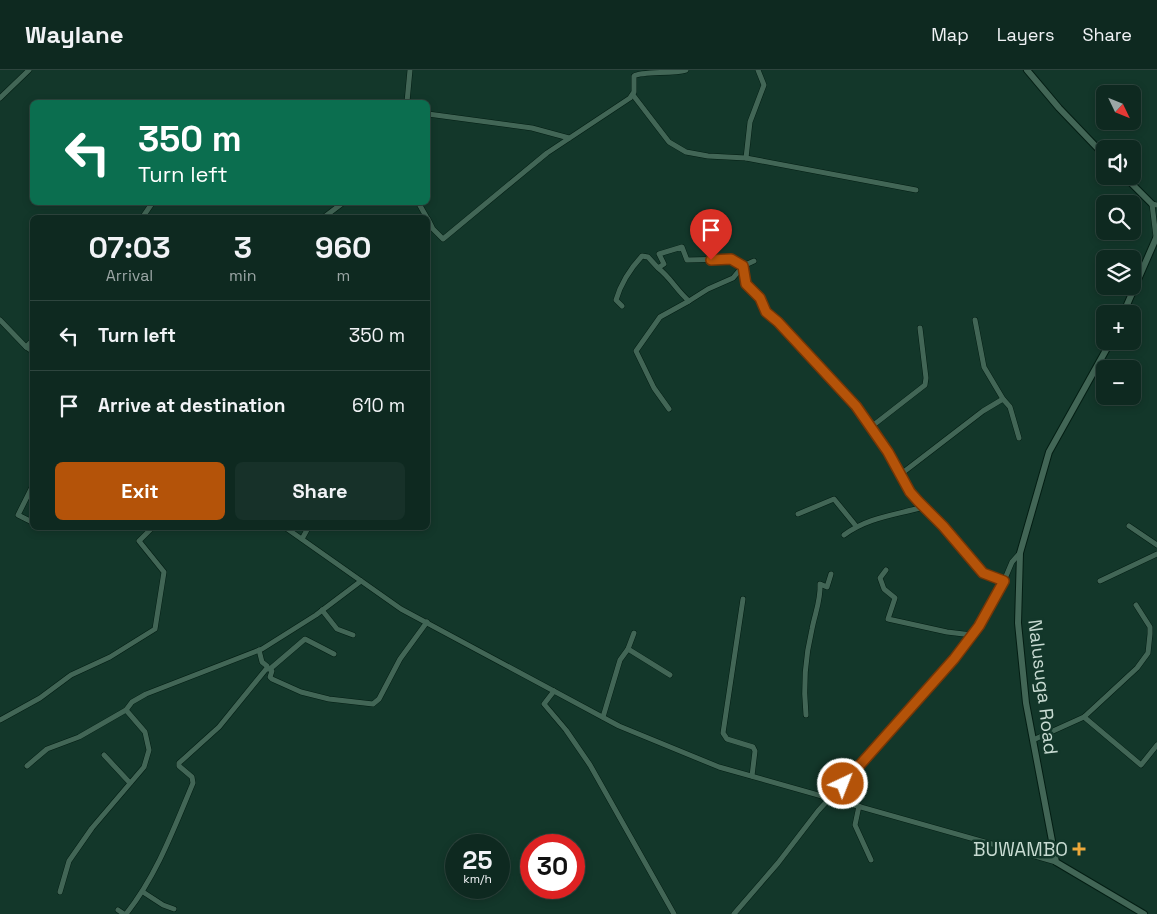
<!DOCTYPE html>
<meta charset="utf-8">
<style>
:root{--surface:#0e2920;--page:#173129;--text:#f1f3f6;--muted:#9ba6a5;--line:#2e453e;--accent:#b45309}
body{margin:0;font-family:"Space Grotesk",sans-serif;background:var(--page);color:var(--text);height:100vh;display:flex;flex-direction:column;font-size:19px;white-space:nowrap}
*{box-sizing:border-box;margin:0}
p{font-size:16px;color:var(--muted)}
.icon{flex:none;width:28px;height:28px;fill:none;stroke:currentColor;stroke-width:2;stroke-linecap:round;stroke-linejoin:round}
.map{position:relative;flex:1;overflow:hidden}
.sheet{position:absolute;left:30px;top:145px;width:400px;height:315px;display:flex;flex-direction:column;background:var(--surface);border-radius:8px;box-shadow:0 2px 8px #0003,0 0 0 1px var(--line)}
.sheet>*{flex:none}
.guide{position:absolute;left:30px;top:30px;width:400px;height:105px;border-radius:8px;box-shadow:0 2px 8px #0003,0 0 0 1px var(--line);background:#0b6e4f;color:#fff;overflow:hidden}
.needle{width:32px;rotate:133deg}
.tools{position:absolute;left:1096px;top:15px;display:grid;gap:10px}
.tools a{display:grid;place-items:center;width:45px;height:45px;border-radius:8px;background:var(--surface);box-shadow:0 2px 8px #0003,0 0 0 1px var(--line);font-size:25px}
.speed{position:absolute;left:445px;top:764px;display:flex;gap:10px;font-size:25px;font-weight:700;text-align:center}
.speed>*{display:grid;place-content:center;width:65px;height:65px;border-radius:50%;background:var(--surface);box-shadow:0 2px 8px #0003,0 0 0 1px var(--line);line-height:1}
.speed small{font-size:12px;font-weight:400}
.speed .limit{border:8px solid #d22;background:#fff;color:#111}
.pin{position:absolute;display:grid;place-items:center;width:42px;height:42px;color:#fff;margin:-51px -21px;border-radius:50% 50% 50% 0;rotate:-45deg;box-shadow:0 0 5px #0007}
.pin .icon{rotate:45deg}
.me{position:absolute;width:55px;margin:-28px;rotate:43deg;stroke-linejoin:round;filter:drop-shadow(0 0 4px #0008)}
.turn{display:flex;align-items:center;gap:18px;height:105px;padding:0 25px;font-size:22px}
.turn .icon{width:65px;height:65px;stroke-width:2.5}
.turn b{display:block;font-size:35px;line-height:42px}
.eta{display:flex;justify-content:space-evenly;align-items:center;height:85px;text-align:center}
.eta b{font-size:30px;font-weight:600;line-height:35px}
.cta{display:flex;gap:10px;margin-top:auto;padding:10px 25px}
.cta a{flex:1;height:58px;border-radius:8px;background:var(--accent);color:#fff;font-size:20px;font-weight:600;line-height:58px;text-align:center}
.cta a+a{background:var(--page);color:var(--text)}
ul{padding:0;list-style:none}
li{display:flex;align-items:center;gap:15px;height:70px;padding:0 25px;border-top:1px solid var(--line)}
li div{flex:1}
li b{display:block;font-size:19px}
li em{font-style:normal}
header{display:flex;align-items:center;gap:30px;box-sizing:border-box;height:70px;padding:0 25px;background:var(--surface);border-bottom:1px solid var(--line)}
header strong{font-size:24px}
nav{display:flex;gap:28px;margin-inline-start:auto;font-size:18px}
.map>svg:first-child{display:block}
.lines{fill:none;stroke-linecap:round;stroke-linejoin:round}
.minor-casing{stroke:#031d13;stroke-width:6}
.tertiary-casing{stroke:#031d13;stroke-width:8}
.minor{stroke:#426656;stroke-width:5}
.tertiary{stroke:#426656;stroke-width:6}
.route-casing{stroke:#753606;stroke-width:12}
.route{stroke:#b45309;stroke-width:9}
.poi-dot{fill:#eda83b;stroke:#13372a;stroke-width:2}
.labels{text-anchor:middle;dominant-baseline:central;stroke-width:5;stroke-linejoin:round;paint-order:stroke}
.street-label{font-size:19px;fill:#c8dbd2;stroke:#13372a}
.poi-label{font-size:19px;fill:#c8dbd2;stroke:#13372a;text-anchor:end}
</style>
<header>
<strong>Waylane</strong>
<nav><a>Map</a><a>Layers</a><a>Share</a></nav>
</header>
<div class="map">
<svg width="1157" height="844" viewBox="0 0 1157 844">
<rect width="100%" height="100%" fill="#13372a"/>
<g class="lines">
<g class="minor-casing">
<g id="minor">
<polyline points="633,25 669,72 686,82 708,86 746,88 916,120"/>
<polyline points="0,28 29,0"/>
<polyline points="407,32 410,0"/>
<polyline points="428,44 532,58 569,68"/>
<polyline points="746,88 750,52 764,15 758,0"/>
<polyline points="418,132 427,148"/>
<polyline points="142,148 153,132"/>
<polyline points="323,148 344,132"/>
<path d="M 428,149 L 433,159 L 443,169 L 547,83 L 630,28 L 634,22 L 634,6 C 642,1 672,4 686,0"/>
<polyline points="1156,167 1152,134 1157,135"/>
<polyline points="754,191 743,196 746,214 760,228 766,242 778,252 856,336 888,382 910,422 918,431 943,456 983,503 1004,511"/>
<path d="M 622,236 L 616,230 C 621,213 630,199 642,186 L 648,187 L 658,198 L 664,194 L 659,184 L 682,177 L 687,190 L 731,189 L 743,196 L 733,208 L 708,219 L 689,231 C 677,221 671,208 658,198"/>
<polyline points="0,250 26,277 32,281"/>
<polyline points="975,250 984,297 1003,329"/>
<polyline points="26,277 32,271"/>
<polyline points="669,339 654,318 636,281 660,247 689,231"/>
<polyline points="871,357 925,315 926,308 920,258"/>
<polyline points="901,404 983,341 1003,329 1010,337 1019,368"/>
<polyline points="32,417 18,445 32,452"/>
<polyline points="798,444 834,429 856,456"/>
<polyline points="1129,456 1157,475"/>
<polyline points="43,458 44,458"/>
<polyline points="286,458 401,539 619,656 719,697 1056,792"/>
<path d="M 844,465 C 868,447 896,445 923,437"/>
<polyline points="302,469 308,458"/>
<polyline points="886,500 880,508 884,519 895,528 888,549 947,562 972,565"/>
<polyline points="1100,511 1157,484"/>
<polyline points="743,529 723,663 727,669 753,677 755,681 752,706"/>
<polyline points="322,540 337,559 353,565"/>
<polyline points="628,579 670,605"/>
<polyline points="267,599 270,599 305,569 334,584"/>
<polyline points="270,599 272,601 270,607 272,609 301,622 329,629 373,634 379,629 400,589 427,552"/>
<polyline points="554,621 544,634 566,660 590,695 674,844"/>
<path d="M 806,645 C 803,616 805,588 812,559 C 815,543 821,530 820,514 L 827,517 L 831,504"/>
<polyline points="603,647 620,590 628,579 634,563"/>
<polyline points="1084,647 1141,695 1157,675"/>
<polyline points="0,650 40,628 71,605 110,587 155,559 164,502 139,471 152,458"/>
<polyline points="1033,670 1084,647 1137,598 1148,583 1150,564 1150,557 1136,535"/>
<polyline points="104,685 130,713"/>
<polyline points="27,696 47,679 79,667 126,640 132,632 146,624 262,579 316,545 361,511"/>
<polyline points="859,736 855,755 871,790"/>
<polyline points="60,822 69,791 92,758 144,697 149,680 145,662 126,640"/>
<polyline points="143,822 163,835 174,839"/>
<polyline points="118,840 124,844"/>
<path d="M 126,844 C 157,805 174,758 193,713 L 192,707 L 179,696 L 179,693 L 219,657 L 267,598 L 267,596 L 262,592 L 259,580"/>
<polyline points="734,844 778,793 818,741 925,624 954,589 979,556 1004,511 1012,492 1020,483"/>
</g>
</g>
<g class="tertiary-casing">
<g id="tertiary">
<polyline points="1027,0 1059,38 1105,86"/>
<polyline points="1124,106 1152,134"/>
<polyline points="1123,244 1157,166"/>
<polyline points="1111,271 1049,382 1020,483 1018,553 1026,633 1056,792 1144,844"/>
</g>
</g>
<use href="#minor" class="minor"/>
<use href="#tertiary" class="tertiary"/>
</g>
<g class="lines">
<g class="route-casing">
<polyline id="route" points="711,190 731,189 743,196 746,214 760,228 766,242 778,252 856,336 888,382 910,422 918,431 943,456 983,503 1004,511 979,556 954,589 843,714"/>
</g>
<use href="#route" class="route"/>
</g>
<path class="poi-dot" d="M1076.5 771.5h5v5h5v5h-5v5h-5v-5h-5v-5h5z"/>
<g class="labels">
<g class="street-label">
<text transform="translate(1043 617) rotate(83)">Nalusuga Road</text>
</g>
<g class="poi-label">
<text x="1068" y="779">BUWAMBO</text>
</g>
</g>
</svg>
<div class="tools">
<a><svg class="needle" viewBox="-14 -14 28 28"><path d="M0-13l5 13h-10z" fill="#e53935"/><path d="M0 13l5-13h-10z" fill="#9ba6a5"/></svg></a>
<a><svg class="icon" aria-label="sound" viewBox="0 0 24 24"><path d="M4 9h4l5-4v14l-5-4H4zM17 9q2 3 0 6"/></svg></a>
<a><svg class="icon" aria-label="search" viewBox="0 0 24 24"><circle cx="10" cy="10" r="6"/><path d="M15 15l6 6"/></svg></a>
<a><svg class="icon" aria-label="layers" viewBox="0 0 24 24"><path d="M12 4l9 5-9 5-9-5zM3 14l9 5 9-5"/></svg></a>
<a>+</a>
<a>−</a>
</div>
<div class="speed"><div>25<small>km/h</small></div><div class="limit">30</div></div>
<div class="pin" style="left:711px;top:190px;background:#d93025"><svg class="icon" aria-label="arrive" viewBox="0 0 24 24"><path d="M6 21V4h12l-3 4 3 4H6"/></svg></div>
<svg class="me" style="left:843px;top:714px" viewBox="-20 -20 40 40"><circle r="17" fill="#b45309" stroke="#fff" stroke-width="3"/><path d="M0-11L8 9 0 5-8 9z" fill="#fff"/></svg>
<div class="guide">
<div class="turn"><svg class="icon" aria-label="left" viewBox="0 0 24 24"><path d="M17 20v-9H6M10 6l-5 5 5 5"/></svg><div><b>350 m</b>Turn left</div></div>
</div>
<section class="sheet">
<div class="eta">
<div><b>07:03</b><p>Arrival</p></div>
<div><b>3</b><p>min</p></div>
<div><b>960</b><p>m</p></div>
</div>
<ul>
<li><svg class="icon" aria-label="left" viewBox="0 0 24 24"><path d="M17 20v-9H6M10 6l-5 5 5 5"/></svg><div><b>Turn left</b></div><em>350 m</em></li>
<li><svg class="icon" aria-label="arrive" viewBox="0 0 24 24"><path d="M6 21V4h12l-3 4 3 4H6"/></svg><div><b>Arrive at destination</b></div><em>610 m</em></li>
</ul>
<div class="cta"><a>Exit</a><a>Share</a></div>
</section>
</div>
